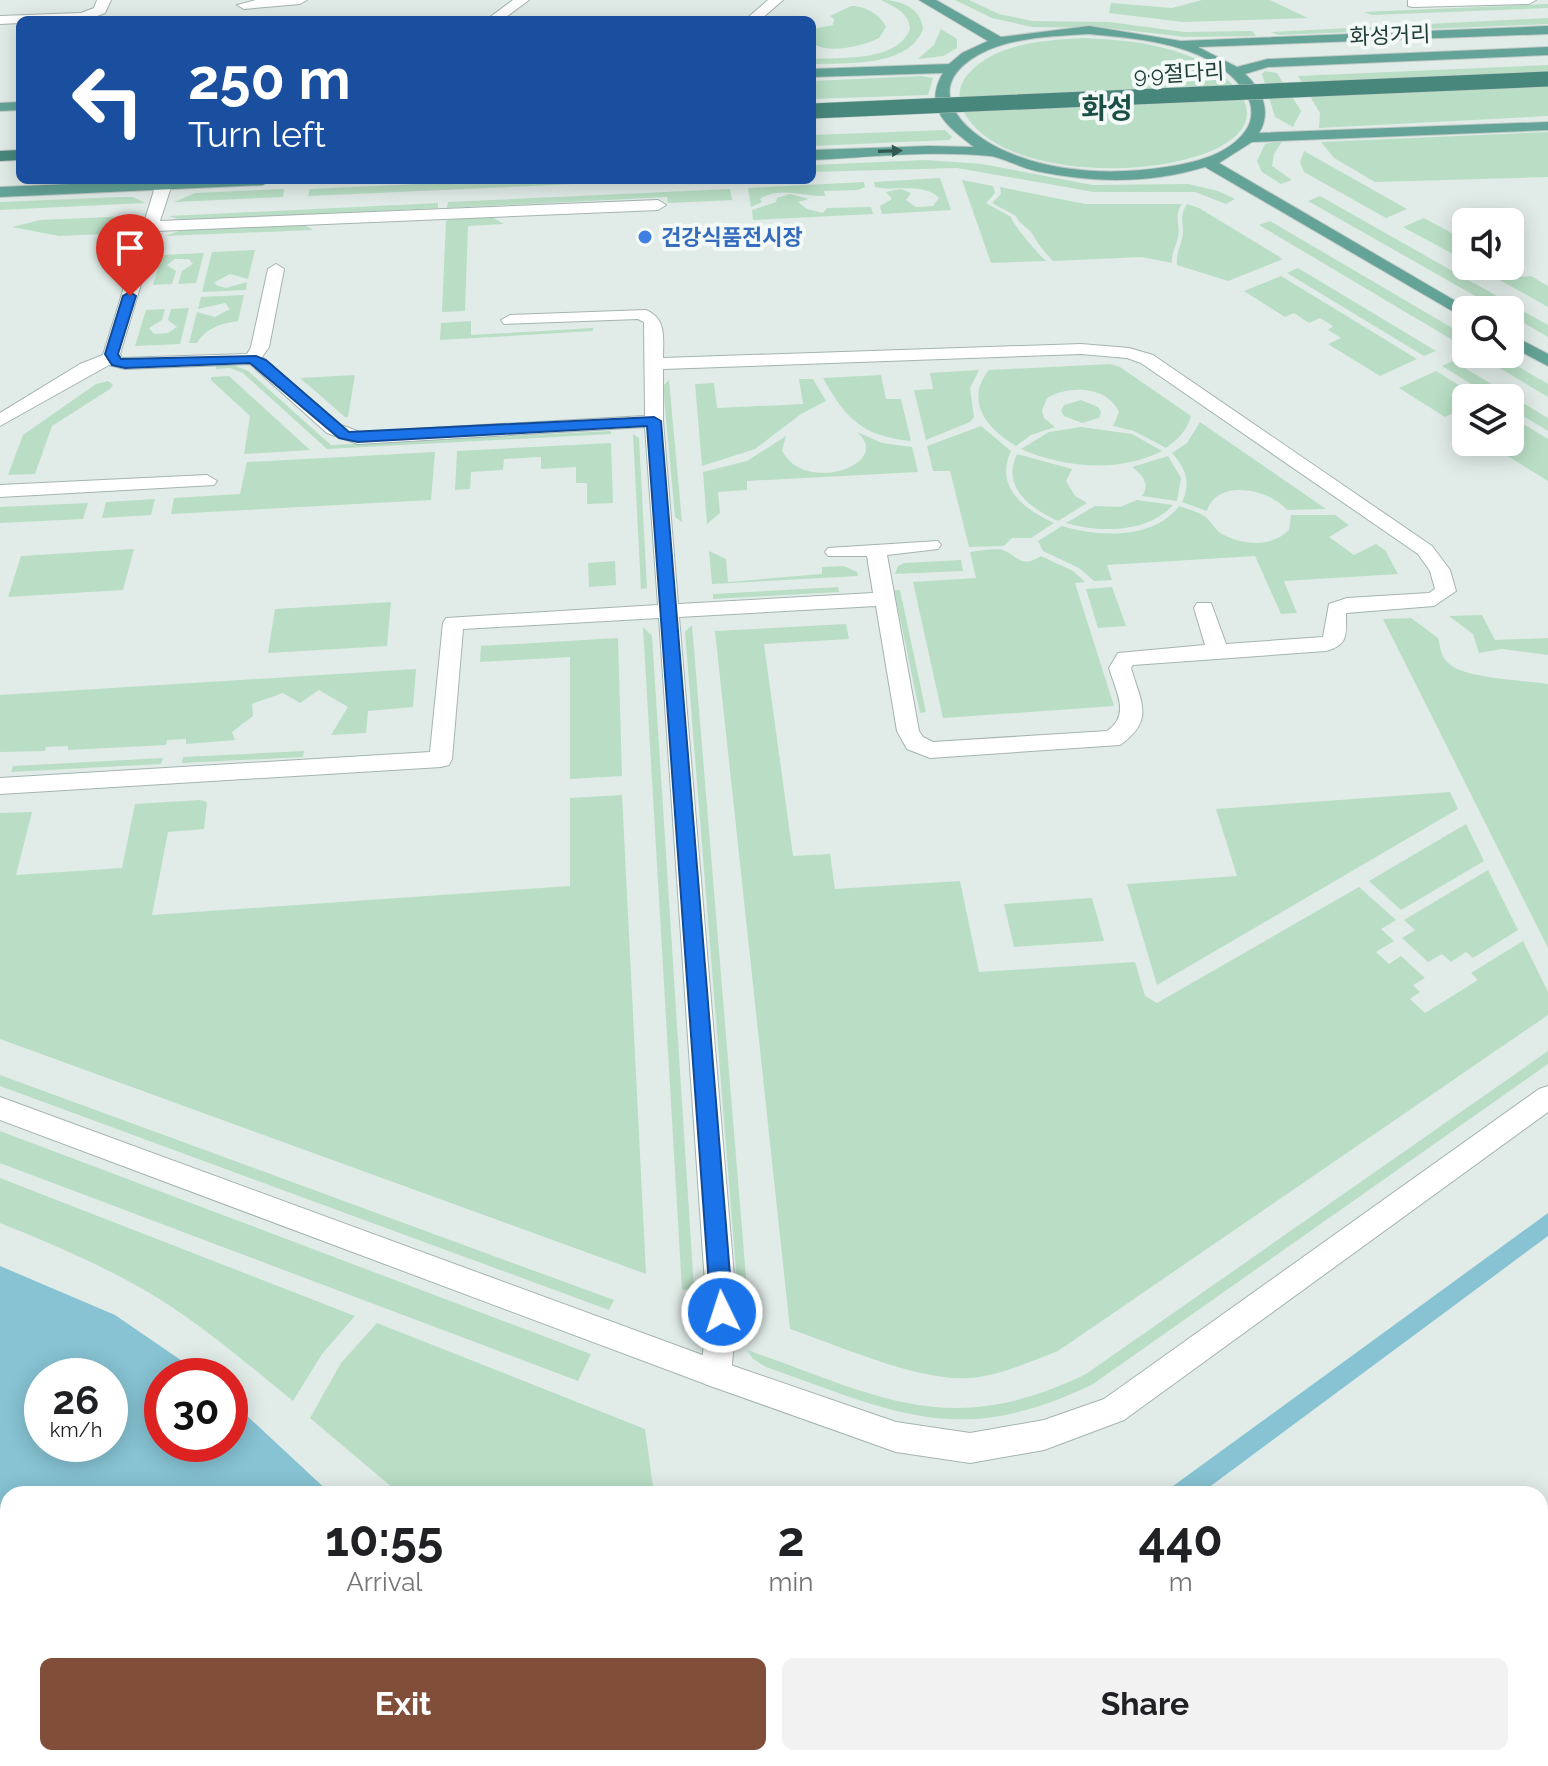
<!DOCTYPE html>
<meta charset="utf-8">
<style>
:root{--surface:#fff;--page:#f2f2f2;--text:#202124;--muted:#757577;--accent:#814e3a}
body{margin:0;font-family:Raleway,"Noto Sans KR",sans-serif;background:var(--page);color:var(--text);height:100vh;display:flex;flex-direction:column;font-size:30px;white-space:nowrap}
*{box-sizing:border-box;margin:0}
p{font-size:26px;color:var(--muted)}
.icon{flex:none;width:44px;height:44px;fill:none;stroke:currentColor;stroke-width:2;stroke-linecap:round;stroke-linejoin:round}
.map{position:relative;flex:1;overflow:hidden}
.side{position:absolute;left:0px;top:1486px;width:1548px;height:280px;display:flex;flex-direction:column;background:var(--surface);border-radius:24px 24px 0 0;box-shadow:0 4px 20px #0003}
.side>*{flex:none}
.banner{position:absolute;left:16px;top:16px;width:800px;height:168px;border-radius:12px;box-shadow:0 4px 20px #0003;background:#1a4fa0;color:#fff;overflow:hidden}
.tools{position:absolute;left:1452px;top:208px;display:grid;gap:16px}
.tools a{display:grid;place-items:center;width:72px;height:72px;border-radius:12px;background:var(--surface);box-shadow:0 4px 20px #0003;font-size:40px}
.speed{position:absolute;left:24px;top:1358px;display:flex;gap:16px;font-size:40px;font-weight:700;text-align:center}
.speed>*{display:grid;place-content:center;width:104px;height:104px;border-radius:50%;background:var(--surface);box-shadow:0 4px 20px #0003;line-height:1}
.speed small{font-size:20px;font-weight:400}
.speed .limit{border:12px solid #d22;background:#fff;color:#111}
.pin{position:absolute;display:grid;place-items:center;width:68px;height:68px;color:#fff;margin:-82px -34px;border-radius:50% 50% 50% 0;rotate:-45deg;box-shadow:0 0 8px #0007}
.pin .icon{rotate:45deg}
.me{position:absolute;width:88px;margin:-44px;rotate:356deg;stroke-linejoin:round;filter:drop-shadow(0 0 6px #0008)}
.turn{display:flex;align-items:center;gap:28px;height:168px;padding:0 40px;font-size:36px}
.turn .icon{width:104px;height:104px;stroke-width:2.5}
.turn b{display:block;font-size:56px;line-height:68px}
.eta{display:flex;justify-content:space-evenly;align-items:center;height:136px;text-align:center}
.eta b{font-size:48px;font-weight:700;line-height:56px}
.cta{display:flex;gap:16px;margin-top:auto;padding:16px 40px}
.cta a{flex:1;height:92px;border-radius:12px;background:var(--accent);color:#fff;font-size:32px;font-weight:700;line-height:92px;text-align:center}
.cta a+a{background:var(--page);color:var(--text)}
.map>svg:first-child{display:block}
.green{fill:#b9dec5}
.water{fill:#87c3d3;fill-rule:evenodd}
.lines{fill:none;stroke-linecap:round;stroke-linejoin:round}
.canal{fill:#87c3d3;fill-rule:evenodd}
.minor-casing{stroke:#a4b4b0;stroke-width:2}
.tertiary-casing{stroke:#a4b4b0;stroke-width:2}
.primary-casing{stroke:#c1c9c7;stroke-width:2}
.trunk-casing{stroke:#c1c9c7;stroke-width:2}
.minor{fill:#fff;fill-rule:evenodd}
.tertiary{fill:#fff;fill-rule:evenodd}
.primary{fill:#64a397;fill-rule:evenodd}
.trunk{fill:#48877c;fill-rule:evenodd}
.trunk-bridge-casing{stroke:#c1c9c7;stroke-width:16;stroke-linecap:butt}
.trunk-bridge{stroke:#48877c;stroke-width:15}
.oneway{fill:#325750}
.route{fill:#1a73e8;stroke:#114b97;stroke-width:2}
.shop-dot{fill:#3f7fe0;stroke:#f2f9f6;stroke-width:3}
.labels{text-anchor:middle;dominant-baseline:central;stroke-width:8;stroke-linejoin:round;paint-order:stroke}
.far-street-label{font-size:22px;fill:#213e38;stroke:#f2f9f6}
.far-shop-label{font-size:22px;font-weight:bold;fill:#366cbe;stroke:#f2f9f6;text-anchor:start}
.far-district-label{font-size:28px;font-weight:bold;fill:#1c5047;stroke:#f2f9f6}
</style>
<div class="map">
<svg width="1548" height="1766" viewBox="0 0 1548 1766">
<rect width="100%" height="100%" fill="#e1ece8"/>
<g class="green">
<path d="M 881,0 C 900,0 921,7 923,29 C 909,67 848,63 816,64 L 814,59 C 843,57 897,62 910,29 C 909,12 894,7 881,0 Z"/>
<polygon points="955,0 969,0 999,14 1032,21 1109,22 1184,32 1252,31 1256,36 1185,37 1107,28 1032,27 992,18"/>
<polygon points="1202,0 1270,0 1308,18 1183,22 1109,13 1111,3 1172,8"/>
<polygon points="1548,4 1548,8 1372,15 1364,12"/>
<path d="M 851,6 C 864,5 881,15 886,27 L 879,38 C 863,46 828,55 813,43 L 814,29 L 833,25 L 834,19 L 830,16 Z"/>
<polygon points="1548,18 1548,24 1278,35 1271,32"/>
<polygon points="941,29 957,39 957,48 943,56 918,59 934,45"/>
<path d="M 1083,38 C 1133,40 1194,46 1231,83 C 1320,171 1010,208 963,110 C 956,97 960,82 970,72 C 997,43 1046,40 1083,38 Z"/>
<polygon points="1548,65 1548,116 1319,128 1320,113 1298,76"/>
<polygon points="1265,71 1277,73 1301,111 1293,127 1275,117 1262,74"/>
<polygon points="922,76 933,78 928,95 812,99 812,81"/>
<polygon points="945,130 952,137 949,140 812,146 812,135"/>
<polygon points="1548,132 1548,177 1375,182 1334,158 1321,142"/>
<polygon points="1283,140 1274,154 1272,166 1292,180 1281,184 1262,172 1257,161 1265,144"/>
<polygon points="1304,151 1407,209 1386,218 1304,172 1300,162"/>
<polygon points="926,160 982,164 1093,185 1188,184 1218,191 1235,199 1226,204 1195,192 1094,192 957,168 812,172 812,165"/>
<path d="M 940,178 L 951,210 L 882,214 L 880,206 L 892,199 L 886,192 L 901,189 L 911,193 L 906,200 L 916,207 L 933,206 L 939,198 C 923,182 894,192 875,187 L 874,182 Z"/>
<polygon points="506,180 618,182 308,196 310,189"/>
<path d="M 962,180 L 993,186 L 995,193 L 986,203 L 1011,217 C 1013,225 1038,254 1046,261 L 991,263 Z"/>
<path d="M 864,182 L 865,187 L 858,190 L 824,191 L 825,196 C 802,197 781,186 760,199 L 762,202 L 751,207 L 748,188 Z"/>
<path d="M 1000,187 L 1085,204 L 1182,204 C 1173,217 1181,224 1178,237 C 1176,247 1171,253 1172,263 L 1142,257 L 1053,261 C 1044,252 1039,245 1033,235 C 1028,226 1020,226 1016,216 L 992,203 L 1001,194 Z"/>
<polygon points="284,189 283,197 174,202 195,193"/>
<polygon points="730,189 732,200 668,203 667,197 447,208 448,202"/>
<polygon points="790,194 809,199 798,202 807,209 823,213 827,208 871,207 873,214 753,220 752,210 776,202 777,198"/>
<polygon points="1320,196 1548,325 1548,337 1510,315 1510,310 1500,310 1308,201"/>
<polygon points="122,197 133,197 145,203 0,210 0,202"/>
<polygon points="438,203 438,208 183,221 169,216"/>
<path d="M 1187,204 L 1199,208 L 1283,259 L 1228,281 L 1177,265 C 1176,254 1180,248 1182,238 C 1186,224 1177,220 1187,204 Z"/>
<polygon points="133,216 128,233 59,236 12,227 40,220"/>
<polygon points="490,216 504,224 468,226 465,311 442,312 446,221 455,217"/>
<polygon points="1424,218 1466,241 1466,261 1403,227"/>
<polygon points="1270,221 1466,336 1466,348 1259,225"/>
<polygon points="303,224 313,230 165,236 182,230"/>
<polygon points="255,250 248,279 230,274 215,282 216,285 226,288 247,282 246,290 202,292 212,252"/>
<polygon points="204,253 196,283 178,284 182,271 193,264 189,259 175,259 167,265 176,271 172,284 153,285 162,255"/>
<polygon points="1298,268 1436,351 1424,356 1287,273"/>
<polygon points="1281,276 1417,359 1380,376 1328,344 1341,338 1328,330 1333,326 1320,318 1309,323 1294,313 1285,317 1244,291"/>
<polygon points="1531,276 1548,286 1548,307 1498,279"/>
<path d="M 244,295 L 238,321 C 222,323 206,328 197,343 L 189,343 L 197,312 L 215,317 L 230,309 L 225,303 L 198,309 L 201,297 Z"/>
<polygon points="189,308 180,344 135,346 146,310 165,309 162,320 149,328 154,334 168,333 177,327 168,320 171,309"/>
<polygon points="471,321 471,335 593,328 593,331 440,340 441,323"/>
<polygon points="1476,354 1497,354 1548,384 1548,397"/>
<polygon points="1453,361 1548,418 1548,431 1510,408 1510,398 1494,398 1442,366"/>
<path d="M 1110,364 L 1120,367 L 1191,416 C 1187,431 1178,439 1166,448 L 1134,431 L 1113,426 L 1119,412 C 1107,386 1069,385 1047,398 L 1042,411 L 1044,418 L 1055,427 L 1031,435 L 1016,446 C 987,429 964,401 989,370 Z"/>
<polygon points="233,365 248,371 331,445 611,431 611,434 327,449 243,373 230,368 216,369 216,366"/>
<polygon points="979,370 970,388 974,417 970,422 926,440 914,390 933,389 930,373"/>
<polygon points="1436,371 1480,398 1466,398 1466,417 1457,411 1445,417 1399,388"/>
<polygon points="355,375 348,417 345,417 300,378"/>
<path d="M 881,375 L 886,399 L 901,399 L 911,441 C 862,436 846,419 823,378 Z"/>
<polygon points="229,376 310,450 244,454 250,416 211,380 211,377"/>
<polygon points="799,379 813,379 826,401 801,414 755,449 702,466 695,384 714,383 717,408 803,404"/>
<polygon points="669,380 682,522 675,517 663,386"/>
<polygon points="108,381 113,385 110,389 52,426 35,474 8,475 23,435 96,384"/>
<polygon points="1081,400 1098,407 1101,412 1099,418 1082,423 1064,416 1061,411 1064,405"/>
<polygon points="1510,416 1548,439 1548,481 1493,447 1510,442 1513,436 1510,434"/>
<path d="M 1200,422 L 1326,509 L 1287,510 C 1270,489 1217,478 1207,511 L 1182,502 C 1191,484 1186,468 1172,453 L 1187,443 Z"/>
<path d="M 981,426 L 1011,451 C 994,487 1024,509 1054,523 L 1031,538 L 1012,538 L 1004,546 L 969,547 L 950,471 L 933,471 L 927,446 Z"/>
<path d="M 1081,427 L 1132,434 L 1162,451 C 1119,473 1064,468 1021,449 L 1049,432 Z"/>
<path d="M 857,432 L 882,443 L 912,447 L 918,472 L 747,481 L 747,490 L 718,492 L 720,513 L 707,524 L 703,472 L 747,461 L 786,436 L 782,450 C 802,495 895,465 857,432 Z"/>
<polygon points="633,434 639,438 647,588 641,589"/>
<polygon points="611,443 613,503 587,504 587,483 576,483 576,467 541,469 541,457 504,459 503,470 471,472 470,489 455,490 457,451"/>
<polygon points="435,452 431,500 171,514 174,498 240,494 247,462"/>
<path d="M 1017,454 L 1072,469 L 1066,481 L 1075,496 L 1087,503 L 1058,521 C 1030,508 1001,487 1017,454 Z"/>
<path d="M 1168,456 L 1181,478 L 1177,501 L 1142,496 C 1151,485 1142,474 1132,467 Z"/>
<polygon points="155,499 151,515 102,518 106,502"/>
<path d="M 1137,500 L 1173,505 C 1148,533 1100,533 1066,523 L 1095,506 L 1120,507 Z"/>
<polygon points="88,503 83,519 0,523 0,507"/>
<path d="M 1179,506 C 1187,509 1197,511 1204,516 C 1211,520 1214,529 1222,534 C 1243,546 1272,547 1289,530 L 1291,515 L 1335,515 L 1349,525 L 1329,537 L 1354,555 L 1376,544 L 1385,550 L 1398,574 L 1284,581 L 1297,613 L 1281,614 L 1255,556 L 1107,565 L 1112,580 L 1094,581 L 1079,568 L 1043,551 L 1038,541 L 1062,526 C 1097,537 1154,540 1179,506 Z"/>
<polygon points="134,549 123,590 8,597 21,556"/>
<path d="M 984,550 C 990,550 1000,548 1005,551 C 1019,558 1022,568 1041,556 L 1073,571 L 1085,582 L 1075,583 L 1114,706 L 943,718 L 913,582 L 976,578 L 970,552 Z"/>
<polygon points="709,551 726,559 728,582 822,574 822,567 844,566 857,572 858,576 712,584"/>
<polygon points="961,560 963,571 895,574 898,566 904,563"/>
<polygon points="615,561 616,585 589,587 588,563"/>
<polygon points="838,587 839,592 713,599 713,594"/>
<polygon points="1112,587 1126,626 1098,628 1086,589"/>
<polygon points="894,590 900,590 926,712 920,713"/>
<polygon points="391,602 387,646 268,653 275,609"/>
<polygon points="1482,615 1495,640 1548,638 1548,655 1502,649 1479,653 1473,634 1449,616"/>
<path d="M 1411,618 L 1438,638 C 1440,646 1441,656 1447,662 C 1463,679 1524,680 1548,684 L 1548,948 L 1383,619 Z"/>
<path d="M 846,624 L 849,639 L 764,644 L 793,856 L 830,854 L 835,889 L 960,881 L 979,972 L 1135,962 L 1145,996 L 1157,1003 L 1359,887 L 1396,920 L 1381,929 L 1394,941 L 1376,952 L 1389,964 L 1401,956 L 1425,978 L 1413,985 L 1420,992 L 1410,999 L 1425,1013 L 1478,980 L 1471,973 L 1523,941 L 1548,992 L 1548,1015 L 1058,1351 C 1029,1362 1000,1376 969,1378 C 920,1382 837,1345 790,1329 L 715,631 Z"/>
<polygon points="692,625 749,1313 739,1309 685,632"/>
<polygon points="643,627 652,636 694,1289 682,1290"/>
<polygon points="618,638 622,776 570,779 570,657 480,662 481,646"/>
<polygon points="416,669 413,707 368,711 366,733 331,735 348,707 319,690 300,703 283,693 252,704 253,716 232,732 235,740 186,744 186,739 167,740 166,745 68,750 68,746 46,747 45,751 0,752 0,695"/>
<polygon points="304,751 303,757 182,763 183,757"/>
<polygon points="163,758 161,764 11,772 13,766"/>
<polygon points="1450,792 1458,809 1157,985 1127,884 1237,876 1216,809"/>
<polygon points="622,795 646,1274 0,1039 0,813 32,812 16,875 122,868 135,804 200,800 207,802 204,829 168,832 152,915 570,886 570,798"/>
<polygon points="1466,824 1484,861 1401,910 1369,881"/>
<polygon points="1488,870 1518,930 1473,958 1466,952 1451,962 1442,954 1428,962 1402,938 1415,930 1404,920"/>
<polygon points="1092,898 1104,941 1014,947 1004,904"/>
<path d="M 1548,1051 L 1548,1064 L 1093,1384 C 959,1449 897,1413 766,1367 L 753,1359 L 747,1350 C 879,1396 948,1441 1086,1374 Z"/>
<polygon points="0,1075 614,1300 609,1310 0,1086"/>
<polygon points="0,1131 591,1354 578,1381 0,1163"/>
<path d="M 0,1178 L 355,1316 L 322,1354 L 293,1401 C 250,1366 208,1330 161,1300 C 111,1269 55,1245 0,1223 Z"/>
<polygon points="377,1323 645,1429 654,1494 400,1494 310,1418 341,1363"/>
<polygon points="639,1758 726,1758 731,1766 645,1766"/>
</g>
<g class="water">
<polygon points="1548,1213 1548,1236 1200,1494 1162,1494"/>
<path d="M 0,1266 L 115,1315 L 204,1376 L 162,1376 L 162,1444 L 230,1444 L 230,1400 L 331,1494 L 8,1494 L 8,1727 L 0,1722 ZM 42,1376 L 110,1376 L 110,1444 L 42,1444 Z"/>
<polygon points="40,1758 570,1758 577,1766 47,1766"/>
</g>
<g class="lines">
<polygon class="canal" points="793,1758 852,1758 849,1766 790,1766"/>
<g class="minor-casing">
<g id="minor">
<polygon points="97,0 111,0 105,13 87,20 20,20 20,23 0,24 0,16 81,13 94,8"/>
<polygon points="307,0 300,4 244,9 237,5 256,0"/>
<polygon points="513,0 529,0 502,20 486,20"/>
<polygon points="768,0 783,0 760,20 745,20"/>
<polygon points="1408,0 1536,0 1529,4 1413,7 1408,6"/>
<path d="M 166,180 L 172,184 L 160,221 L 658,200 L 666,205 L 658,210 L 157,231 L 120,354 L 122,358 L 247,354 L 251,347 L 268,269 L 276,264 L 284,269 L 269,347 L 262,357 L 341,425 L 360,432 L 645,416 L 644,322 L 638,319 L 504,324 L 501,320 L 510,315 L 646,310 C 667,319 663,338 663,358 L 1081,344 L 1129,348 L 1153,355 L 1432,546 L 1450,570 L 1456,591 L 1434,606 L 1346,613 C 1346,634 1349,645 1326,651 L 1133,665 L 1131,668 C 1141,703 1155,720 1120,745 L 930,758 L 907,749 L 897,731 L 876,606 L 679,617 L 737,1312 L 731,1374 L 727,1384 L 716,1388 L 705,1384 L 701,1374 L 707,1312 L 659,618 L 463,629 L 452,759 L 449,765 L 441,767 L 0,794 L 0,778 L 430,752 L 443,623 L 446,618 L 658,605 L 645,427 L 358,444 L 327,433 L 250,364 L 125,369 L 109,365 L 0,426 L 0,413 L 80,364 L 103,355 L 156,184 ZM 1081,354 L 1127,358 L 1141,363 L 1418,554 L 1430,571 L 1435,589 L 1429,593 L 1347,598 L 1329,604 L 1323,637 L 1226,644 L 1211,603 L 1197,603 L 1194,608 L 1205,645 L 1118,653 L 1109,668 C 1116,692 1131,715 1107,731 L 933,742 L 923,737 L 919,731 L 887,555 L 938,549 L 941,545 L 938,541 L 828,548 L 825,552 L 828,556 L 867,556 L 873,593 L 678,604 L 663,421 L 663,369 Z"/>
<polygon points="207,475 217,481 214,485 0,497 0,485"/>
</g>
</g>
<g class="tertiary-casing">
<polygon id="tertiary" points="1548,1086 1548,1112 1124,1420 1044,1450 970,1463 896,1452 716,1388 0,1120 0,1097 716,1360 896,1422 970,1433 1044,1420 1104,1399 1539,1089"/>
</g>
<g class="primary-casing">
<g id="primary">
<path d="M 919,0 L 936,0 L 1001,37 L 1089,26 L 1181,41 L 1548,26 L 1548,34 L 1198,47 L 1237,67 L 1268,59 L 1548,47 L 1548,55 L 1268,67 L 1245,74 C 1262,89 1272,112 1259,133 L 1548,122 L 1548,130 L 1252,142 L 1219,163 L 1471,310 L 1466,310 L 1466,319 L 1205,167 C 1150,184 1092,183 1036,171 C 1021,168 1004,158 990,156 C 931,150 871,157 812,160 L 812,150 L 929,146 L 974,147 C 948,127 922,108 943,73 L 812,77 L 812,69 L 949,64 L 962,53 L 988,41 ZM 1089,34 C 1141,39 1218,44 1247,96 C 1253,106 1253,120 1246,130 C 1229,155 1193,163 1166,167 C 1116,175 1057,173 1010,153 C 958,132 916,83 988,50 C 1019,37 1056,36 1089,34 Z"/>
<polygon points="20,102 20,110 0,111 0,103"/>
<polygon points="162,180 271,180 263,185 0,197 0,187"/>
<polygon points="1510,334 1548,354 1548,366 1510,346"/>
</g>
</g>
<g class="trunk-casing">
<polygon id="trunk" points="20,150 20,160 0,161 0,151"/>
</g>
<use href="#minor" class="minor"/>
<use href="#tertiary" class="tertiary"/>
<use href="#primary" class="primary"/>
<use href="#trunk" class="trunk"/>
<g class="trunk-bridge-casing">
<polyline id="trunk-bridge" points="812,111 1548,79"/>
</g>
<use href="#trunk-bridge" class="trunk-bridge"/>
</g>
<defs><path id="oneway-solid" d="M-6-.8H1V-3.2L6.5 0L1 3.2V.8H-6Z" transform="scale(2)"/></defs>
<use class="oneway" href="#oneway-solid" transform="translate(890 151) rotate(-2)"/>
<polygon class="route" points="130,292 136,296 118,354 121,359 256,356 266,360 349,432 654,417 661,421 733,1312 730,1319 722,1322 714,1319 711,1312 647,426 358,442 339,438 250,363 125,368 112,365 105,354 123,296"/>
<circle class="shop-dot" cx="645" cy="237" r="8"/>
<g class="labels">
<g class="far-street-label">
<text transform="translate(1390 35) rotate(-2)">화성거리</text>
<text transform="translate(1179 73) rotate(-3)">9·9절다리</text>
</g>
<g class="far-shop-label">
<text x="661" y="237">건강식품전시장</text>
</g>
<g class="far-district-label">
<text x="1107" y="108">화성</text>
</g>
</g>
</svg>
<div class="tools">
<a><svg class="icon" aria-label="sound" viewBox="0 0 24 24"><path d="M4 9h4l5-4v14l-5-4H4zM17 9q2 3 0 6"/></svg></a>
<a><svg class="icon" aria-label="search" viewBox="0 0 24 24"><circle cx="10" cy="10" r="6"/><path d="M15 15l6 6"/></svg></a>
<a><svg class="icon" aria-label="layers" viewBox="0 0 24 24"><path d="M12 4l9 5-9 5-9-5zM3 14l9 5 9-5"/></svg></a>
</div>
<div class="speed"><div>26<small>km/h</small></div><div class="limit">30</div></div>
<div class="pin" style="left:130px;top:296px;background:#d93025"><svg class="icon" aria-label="arrive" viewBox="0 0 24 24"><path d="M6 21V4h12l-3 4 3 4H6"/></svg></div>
<svg class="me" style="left:722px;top:1312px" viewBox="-20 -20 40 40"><circle r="17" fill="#1a73e8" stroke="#fff" stroke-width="3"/><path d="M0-11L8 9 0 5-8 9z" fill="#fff"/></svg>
<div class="banner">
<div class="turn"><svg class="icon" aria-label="left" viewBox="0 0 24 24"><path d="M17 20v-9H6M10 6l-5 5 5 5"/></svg><div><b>250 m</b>Turn left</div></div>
</div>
<section class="side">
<div class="eta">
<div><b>10:55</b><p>Arrival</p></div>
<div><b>2</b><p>min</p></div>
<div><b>440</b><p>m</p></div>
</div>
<div class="cta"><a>Exit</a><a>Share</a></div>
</section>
</div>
